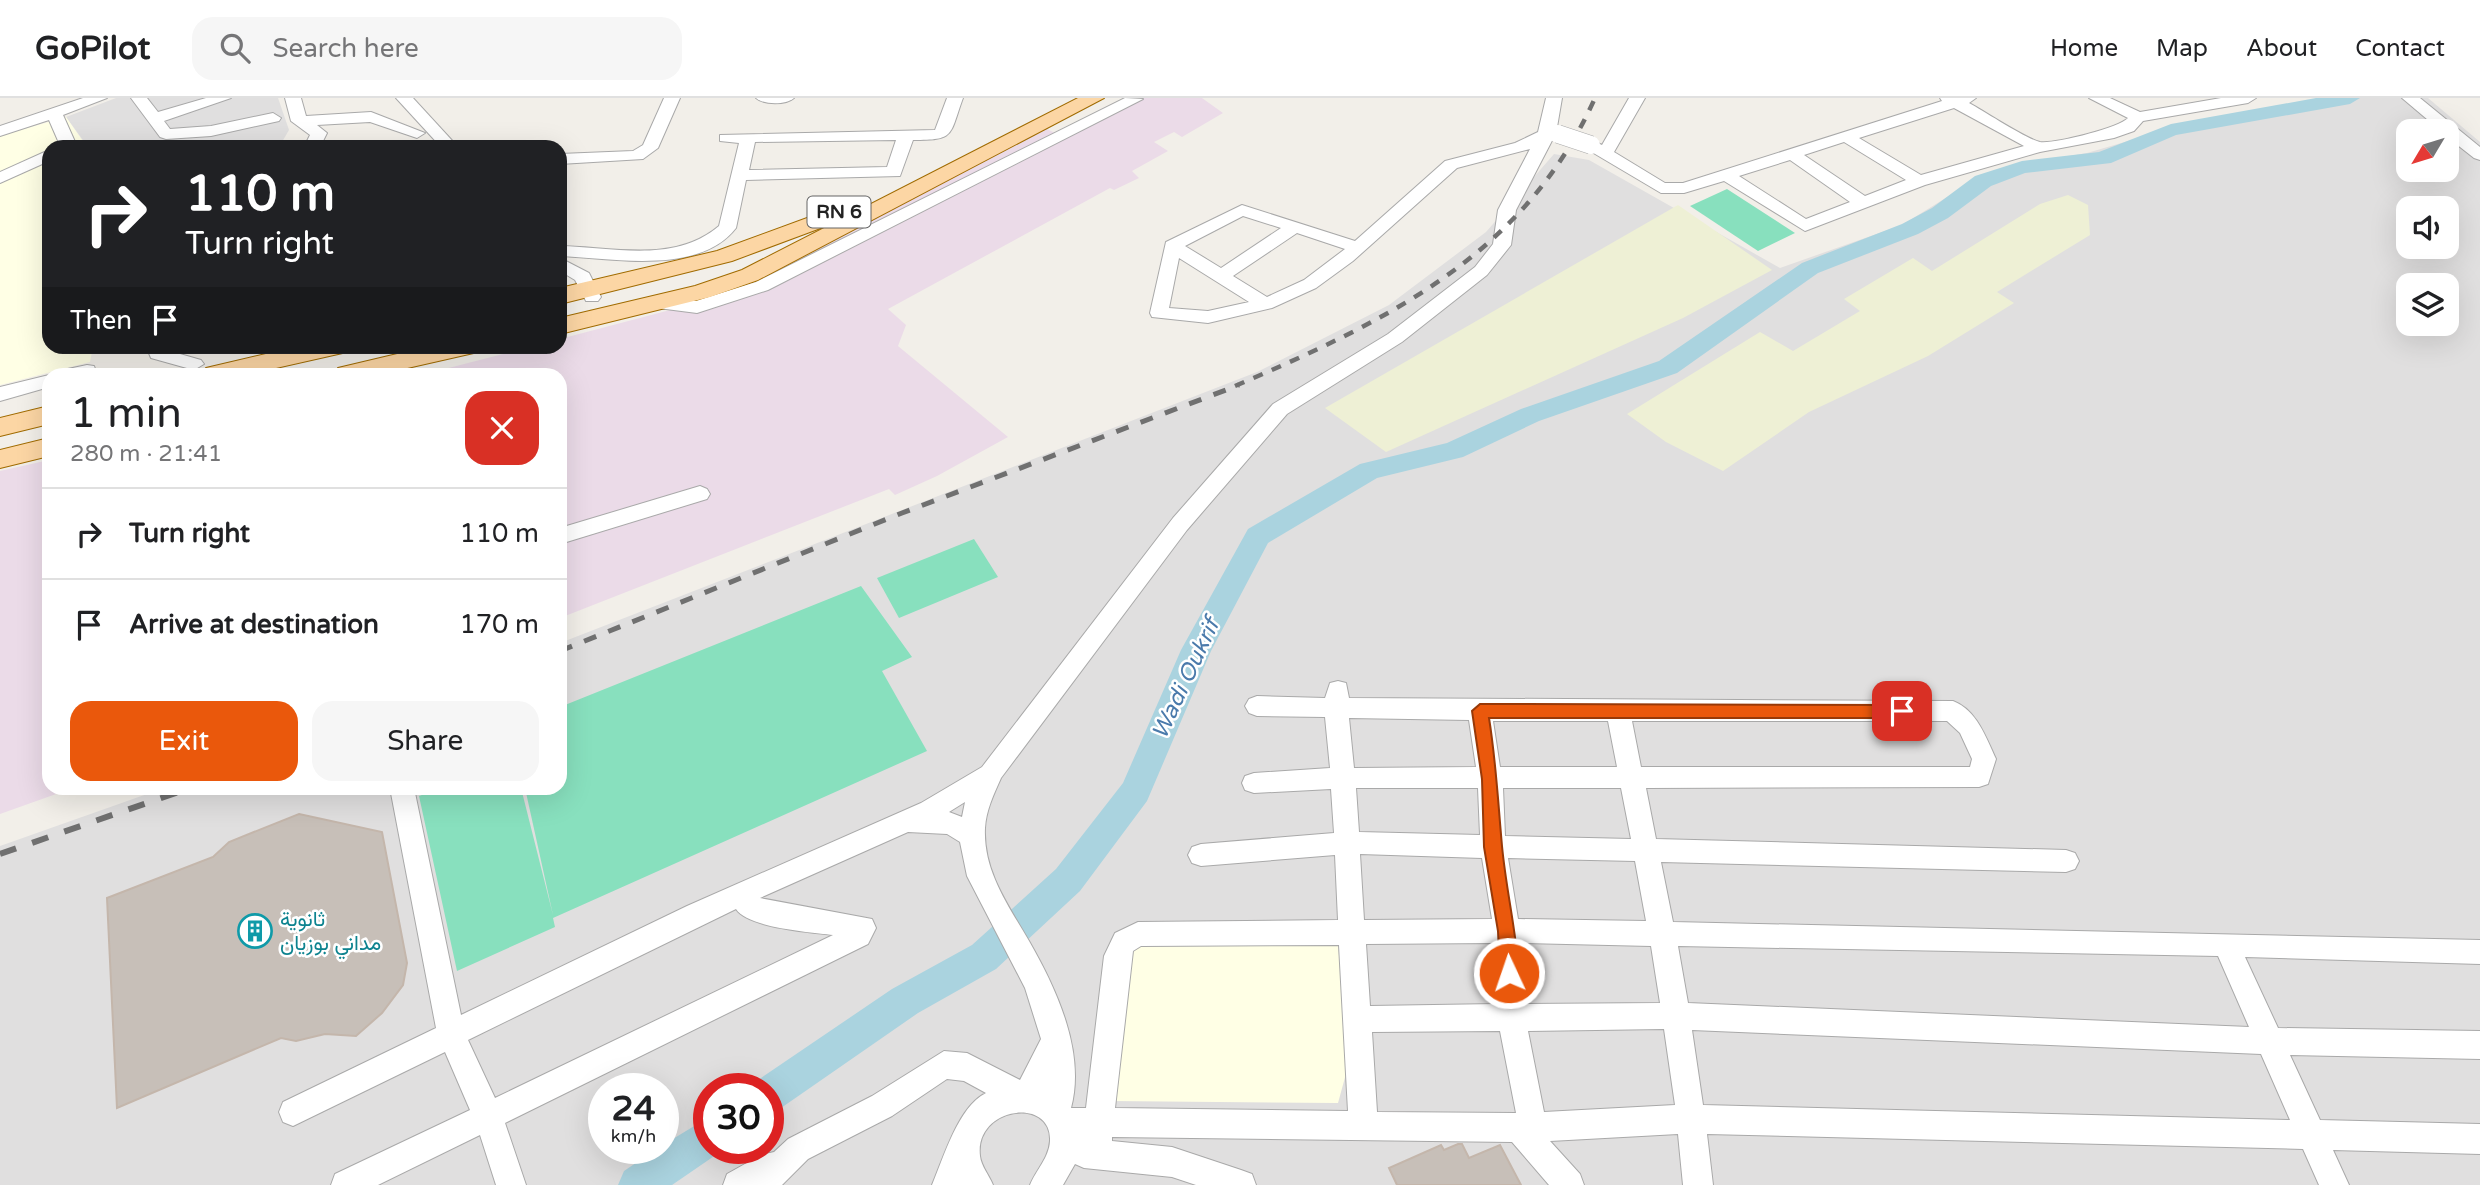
<!DOCTYPE html>
<meta charset="utf-8">
<style>
:root{--surface:#fff;--page:#f6f6f6;--text:#202124;--muted:#757577;--line:#e0e0e0;--accent:#ea580c}
body{margin:0;font-family:"Varela Round",Vazirmatn,sans-serif;background:var(--page);color:var(--text);height:100vh;display:flex;flex-direction:column;font-size:26px;white-space:nowrap}
*{box-sizing:border-box;margin:0}
p{font-size:23px;color:var(--muted)}
.icon{flex:none;width:38px;height:38px;fill:none;stroke:currentColor;stroke-width:2;stroke-linecap:round;stroke-linejoin:round}
.map{position:relative;flex:1;overflow:hidden}
.side{position:absolute;left:42px;top:270px;width:525px;height:427px;display:flex;flex-direction:column;background:var(--surface);border-radius:21px;box-shadow:0 7px 28px #0002}
.side>*{flex:none}
.hud{position:absolute;left:42px;top:42px;width:525px;height:214px;border-radius:21px;box-shadow:0 7px 28px #0002;background:#202124;color:#fff;overflow:hidden}
.needle{width:46px;rotate:232deg}
.fabs{position:absolute;left:2396px;top:21px;display:grid;gap:14px}
.fabs a{display:grid;place-items:center;width:63px;height:63px;border-radius:14px;background:var(--surface);box-shadow:0 7px 28px #0002;font-size:35px}
.speed{position:absolute;left:588px;top:975px;display:flex;gap:14px;font-size:35px;font-weight:700;text-align:center}
.speed>*{display:grid;place-content:center;width:91px;height:91px;border-radius:50%;background:var(--surface);box-shadow:0 7px 28px #0002;line-height:1}
.speed small{font-size:18px;font-weight:400}
.speed .limit{border:10px solid #d22;background:#fff;color:#111}
.pin{position:absolute;display:grid;place-items:center;width:60px;height:60px;color:#fff;margin:-30px;border-radius:14px;box-shadow:0 4px 10px #0006}
.me{position:absolute;width:77px;margin:-38px;rotate:357deg;stroke-linejoin:round;filter:drop-shadow(0 0 5px #0008)}
.turn{display:flex;align-items:center;gap:24px;height:147px;padding:0 28px;font-size:32px}
.turn .icon{width:91px;height:91px;stroke-width:2.5}
.turn b{display:block;font-size:49px;line-height:60px}
.then{display:flex;align-items:center;height:66px;padding:0 28px;background:#0003;gap:14px;font-size:26px}
.round{display:grid;place-items:center;flex:none;width:74px;height:74px;border-radius:21px;background:var(--page)}
.head{display:flex;align-items:center;justify-content:space-between;height:119px;padding:0 28px}
h1{font-size:42px;font-weight:600;line-height:52px}
.button{display:flex;gap:14px;margin-top:auto;padding:14px 28px}
.button a{flex:1;height:80px;border-radius:21px;background:var(--accent);color:#fff;font-size:28px;font-weight:600;line-height:80px;text-align:center}
.button a+a{background:var(--page);color:var(--text)}
ul{padding:0;list-style:none}
li{display:flex;align-items:center;gap:21px;height:91px;padding:0 28px;border-top:2px solid var(--line)}
li div{flex:1}
li b{display:block;font-size:26px}
li em{font-style:normal}
header{display:flex;align-items:center;gap:42px;box-sizing:border-box;height:98px;padding:0 35px;background:var(--surface);border-bottom:2px solid var(--line)}
header strong{font-size:33px}
nav{display:flex;gap:38px;margin-inline-start:auto;font-size:24px}
.search{width:490px;height:63px;background:var(--page);display:flex;align-items:center;gap:18px;box-sizing:border-box;padding:0 24px;border-radius:21px;color:var(--muted);font-size:26px}
.map>svg:first-child{display:block}
.residential{fill:#e0dfdf;fill-rule:evenodd}
.industrial{fill:#ebdbe8}
.education{fill:#ffffe5}
.farmland{fill:#eef0d5}
.pitch{fill:#88e0be}
.lines{fill:none;stroke-linecap:round;stroke-linejoin:round}
.river{fill:#aad3df;fill-rule:evenodd}
.building{fill:#c7bfb8;stroke:#c4b6ab;stroke-width:2}
.minor-casing{stroke:#a9a9a9;stroke-width:2}
.major-casing{stroke:#a06b00;stroke-width:2}
.minor{fill:#fff;fill-rule:evenodd}
.major{fill:#fcd6a4;fill-rule:evenodd}
.rail-far2{stroke:#707070;stroke-width:4.5;stroke-dasharray:10 10;stroke-linecap:butt}
.rail-far1{stroke:#707070;stroke-width:5;stroke-dasharray:13 13;stroke-linecap:butt}
.rail{stroke:#707070;stroke-width:6;stroke-dasharray:17 17;stroke-linecap:butt}
.minor-bridge-casing{stroke:#a9a9a9;stroke-width:19;stroke-linecap:butt}
.minor-bridge{stroke:#fff;stroke-width:18}
.route{fill:#ea580c;stroke:#983908;stroke-width:2}
.labels{text-anchor:middle;dominant-baseline:central;stroke-width:5;stroke-linejoin:round;paint-order:stroke}
.shield{fill:#fff;stroke:#646464;stroke-width:2}
.shield-label{font-size:19px;font-weight:bold;fill:#222}
.culture-label{font-size:21px;fill:#0d838f;stroke:#fff;text-anchor:start}
.water-label{font-size:23px;font-style:italic;fill:#4a7aab;stroke:#fff}
</style>
<header>
<strong>GoPilot</strong>
<div class="search"><svg class="icon" aria-label="search" viewBox="0 0 24 24"><circle cx="10" cy="10" r="6"/><path d="M15 15l6 6"/></svg>Search here</div>
<nav><a>Home</a><a>Map</a><a>About</a><a>Contact</a></nav>
</header>
<div class="map">
<svg width="2480" height="1087" viewBox="0 0 2480 1087">
<rect width="100%" height="100%" fill="#f2efe9"/>
<g class="residential">
<polygon points="116,0 278,0 289,32 279,49 88,49 66,19"/>
<path d="M 2327,0 L 2428,0 L 2480,44 L 2480,1087 L 0,1087 L 0,748 L 164,690 L 560,690 L 560,545 L 1257,274 L 1389,207 L 1486,134 L 1554,56 L 1589,62 L 1780,170 L 1902,127 L 1965,88 L 2010,68 L 2087,55 L 2200,22 ZM 2408,33 L 2446,33 L 2446,72 L 2408,72 ZM 2408,110 L 2446,110 L 2446,149 L 2408,149 ZM 2408,187 L 2446,187 L 2446,226 L 2408,226 ZM 604,990 L 663,990 L 663,1050 L 604,1050 ZM 709,990 L 768,990 L 768,1050 L 709,1050 Z"/>
</g>
<g class="industrial">
<polygon points="1126,0 1202,0 1223,15 1182,39 1174,34 1154,44 1168,53 1132,73 1139,80 1114,92 1110,90 888,211 906,227 898,248 1008,339 937,378 895,397 889,391 560,520 560,276 429,275 531,249 560,248 560,241 674,211 1045,30 1057,36"/>
<polygon points="49,362 49,690 73,690 0,716 0,373"/>
</g>
<g class="education">
<polygon points="66,19 87,49 49,49 49,248 93,249 90,264 0,287 0,38"/>
<polygon points="1125,839 1338,843 1347,972 1338,1005 1109,1003"/>
</g>
<g class="farmland">
<polygon points="2068,97 2088,107 2090,137 1997,194 2014,205 1928,258 1809,314 1723,373 1666,344 1627,316 1760,234 1793,253 1860,213 1844,201 1913,160 1932,173 2040,106"/>
<polygon points="1678,107 1772,172 1683,220 1386,354 1325,310"/>
</g>
<g class="pitch">
<polygon points="1727,91 1795,135 1758,153 1690,108"/>
<polygon points="974,441 998,479 899,520 877,480"/>
<polygon points="861,488 912,559 882,573 927,653 553,820 555,829 457,873 419,698 442,690 521,690 553,817 525,690 560,690 560,609"/>
</g>
<g class="lines">
<g class="river">
<polygon points="2316,0 2360,0 2350,6 2176,37 2111,65 2025,75 1991,88 1948,120 1918,136 1818,175 1677,275 1539,323 1463,359 1377,380 1268,445 1211,553 1147,703 1080,793 996,871 918,915 781,1010 768,1016 768,990 752,990 755,984 892,891 972,847 1056,771 1123,685 1181,552 1248,431 1360,366 1447,345 1521,311 1659,263 1802,165 1902,126 1932,110 1975,78 2022,63 2099,54 2171,26"/>
<polygon points="709,1019 709,1050 723,1052 672,1087 618,1087 624,1073 658,1050 663,1050 663,1047"/>
</g>
</g>
<g class="building">
<polygon points="299,716 382,734 407,865 403,887 382,915 356,938 325,936 296,943 281,940 117,1010 107,800 213,759 229,744"/>
<polygon points="1458,1046 1462,1046 1469,1060 1500,1047 1521,1087 1397,1087 1389,1070 1441,1047 1444,1052"/>
</g>
<g class="lines">
<g class="minor-casing">
<g id="minor">
<polygon points="83,0 107,0 63,17 76,46 74,49 56,49 59,45 49,22 0,38 0,28"/>
<polygon points="131,0 147,0 158,14 206,0 231,0 164,23 170,31 211,28 273,15 281,20 279,23 211,38 166,41 160,39"/>
<polygon points="285,0 301,0 306,18 371,14 425,35 417,40 370,24 317,27 327,35 320,49 304,49 310,37 291,23"/>
<polygon points="396,0 413,0 458,49 441,49"/>
<polygon points="664,0 680,0 658,50 643,61 560,66 560,56 633,53 643,47"/>
<path d="M 756,0 L 794,0 C 786,7 764,7 756,0 Z"/>
<path d="M 947,0 L 963,0 C 949,38 956,42 913,42 L 900,78 L 746,82 L 736,130 C 699,178 611,160 560,158 L 560,148 C 613,149 674,166 719,128 L 739,45 L 720,43 L 720,37 L 935,32 ZM 896,42 L 887,69 L 749,72 L 755,44 Z"/>
<polygon points="1125,0 1143,1 768,192 697,215 658,210 649,204 658,198 696,203 756,184"/>
<path d="M 1546,0 L 1562,0 L 1556,35 L 1516,112 L 1511,147 L 1487,177 L 1402,244 L 1287,316 L 1187,432 L 1001,680 C 994,696 986,712 985,730 C 983,773 1008,807 1029,843 C 1056,890 1086,954 1071,1010 L 1086,1010 L 1104,858 L 1115,835 L 1138,824 L 1338,822 L 1335,757 L 1201,768 L 1192,765 L 1188,757 L 1192,749 L 1201,746 L 1334,735 L 1331,691 L 1254,695 L 1245,692 L 1242,685 L 1245,678 L 1254,675 L 1330,670 L 1325,619 L 1257,618 L 1249,615 L 1245,608 L 1249,601 L 1257,598 L 1325,600 L 1330,585 L 1338,583 L 1346,585 L 1349,600 L 1953,603 C 1977,612 1986,640 1996,661 L 1988,686 L 1979,689 L 1646,690 L 1656,741 L 2066,752 L 2075,755 L 2079,763 L 2075,771 L 2066,774 L 1661,764 L 1673,824 L 2480,842 L 2480,866 L 2245,859 L 2278,930 L 2480,933 L 2480,961 L 2290,957 L 2320,1022 L 2480,1026 L 2480,1056 L 2333,1052 L 2349,1087 L 2319,1087 L 2303,1051 L 1707,1036 L 1713,1087 L 1683,1087 L 1678,1036 L 1550,1043 L 1580,1076 L 1584,1087 L 1549,1087 L 1512,1044 L 1112,1039 L 1112,1043 L 1172,1049 L 1241,1072 L 1252,1076 L 1256,1087 L 1196,1087 L 1172,1079 L 1084,1070 L 1075,1066 L 1063,1087 L 1030,1087 C 1036,1072 1049,1060 1050,1043 C 1052,998 974,1009 980,1058 C 981,1068 989,1077 993,1087 L 932,1087 C 944,1059 958,1009 986,995 L 964,983 L 947,981 L 892,1018 L 808,1061 L 782,1087 L 723,1087 L 727,1076 L 761,1057 L 774,1054 L 788,1041 L 872,998 L 944,953 L 967,955 L 1020,982 L 1041,941 L 1025,890 L 967,778 L 960,744 L 947,736 L 908,734 L 760,800 L 872,821 L 876,830 L 868,846 L 505,1025 L 526,1087 L 496,1087 L 480,1037 L 378,1087 L 331,1087 L 335,1076 L 470,1012 L 445,954 L 293,1028 L 283,1024 L 279,1014 L 283,1004 L 436,930 L 390,690 L 414,690 L 461,917 L 687,808 L 921,705 L 982,669 L 1173,420 L 1273,306 L 1388,236 L 1475,169 L 1493,146 L 1498,112 L 1530,51 L 1457,70 L 1353,163 L 1316,190 L 1272,210 L 1208,225 L 1152,219 L 1150,215 L 1166,144 L 1242,107 L 1355,143 L 1445,63 L 1515,45 L 1538,34 ZM 1243,118 L 1281,130 L 1221,170 L 1185,148 ZM 1297,135 L 1345,151 L 1304,182 L 1267,199 L 1233,178 ZM 1179,160 L 1249,204 L 1208,213 L 1169,210 ZM 1349,620 L 1469,622 L 1476,669 L 1354,670 ZM 1493,623 L 1608,623 L 1617,669 L 1500,669 ZM 1632,623 L 1947,623 L 1960,635 L 1972,661 L 1970,669 L 1641,669 ZM 1356,690 L 1478,690 L 1480,737 L 1359,734 ZM 1503,690 L 1621,690 L 1631,741 L 1505,738 ZM 965,704 L 962,719 L 949,714 ZM 1360,756 L 1482,760 L 1492,821 L 1364,822 ZM 1508,760 L 1635,763 L 1646,823 L 1518,821 ZM 736,811 C 748,830 811,834 833,837 L 495,1000 L 468,942 ZM 1494,845 L 1497,906 L 1370,908 L 1366,846 ZM 1521,845 L 1651,848 L 1660,905 L 1524,906 ZM 1339,847 L 1348,1013 L 1115,1010 L 1133,853 L 1141,848 ZM 1678,848 L 2218,858 L 2249,929 L 1688,905 ZM 1664,931 L 1675,1007 L 1544,1014 L 1528,933 ZM 1692,932 L 2261,956 L 2290,1022 L 1703,1007 ZM 1500,933 L 1516,1015 L 1377,1014 L 1372,934 Z"/>
<path d="M 1629,0 L 1645,0 L 1614,54 L 1665,85 L 1683,85 L 1942,3 L 1940,0 L 1976,0 L 1969,5 C 1984,13 2026,41 2040,44 C 2054,46 2119,30 2128,20 L 2089,0 L 2110,0 L 2140,14 L 2221,0 L 2256,0 L 2248,5 L 2143,23 L 2134,33 L 2114,40 L 2040,54 L 1925,87 L 1805,133 L 1724,83 L 1684,95 L 1661,95 L 1585,50 L 1585,44 L 1591,42 L 1602,47 ZM 1954,10 L 2024,48 L 1921,77 L 1859,40 ZM 1844,44 L 1906,82 L 1865,98 L 1804,57 ZM 1790,62 L 1850,104 L 1806,121 L 1739,78 Z"/>
<polygon points="2402,0 2420,0 2480,49 2480,62 2474,60 2446,38 2446,33 2441,33"/>
<polygon points="49,52 49,63 0,85 0,74"/>
<polygon points="560,160 589,175 601,199 598,203 586,203 575,182 560,173"/>
<polygon points="146,248 165,248 166,252 201,262 204,266 194,272 151,260"/>
<polygon points="87,267 94,268 97,276 65,276 68,271"/>
<polygon points="49,277 49,289 0,303 0,289"/>
<polygon points="700,388 707,391 710,396 707,401 560,446 560,430"/>
</g>
</g>
<g class="major-casing">
<g id="major">
<polygon points="1078,0 1104,0 758,182 710,199 560,236 560,220 695,188 742,172"/>
<polygon points="818,116 829,123 826,128 732,163 560,206 560,190 717,153"/>
<polygon points="300,248 350,248 347,254 249,276 202,276 206,270"/>
<polygon points="431,248 481,248 478,254 381,276 334,276 338,270"/>
<polygon points="49,308 49,326 0,338 0,320"/>
<polygon points="49,340 49,358 0,370 0,352"/>
</g>
</g>
<use href="#minor" class="minor"/>
<use href="#major" class="major"/>
<path class="rail-far2" d="M 1235,288 C 1386,223 1524,158 1595,0"/>
<polyline class="rail-far1" points="560,553 902,415 1239,287"/>
<polyline class="rail" points="0,756 190,690"/>
<g class="minor-bridge-casing">
<polyline id="minor-bridge" points="1558,36 1591,47"/>
</g>
<use href="#minor-bridge" class="minor-bridge"/>
</g>
<path class="route" d="M 1480,606 L 1902,607 L 1910,613 L 1902,620 L 1489,620 C 1496,663 1498,704 1502,748 C 1506,791 1516,832 1519,875 L 1516,881 L 1509,884 L 1503,881 L 1500,875 L 1498,833 L 1484,749 L 1482,681 L 1472,613 Z"/>
<defs>
<g id="building-ring" transform="scale(1.75)"><circle r="9.5" fill="#fff" stroke="#0f9aa8" stroke-width="1.5"/><path d="M-4-6H4V6H1V3H-1V6H-4ZM-2.5-4.3h1.7v1.8h-1.7ZM.8-4.3h1.7v1.8H.8ZM-2.5-1h1.7V.8h-1.7ZM.8-1h1.7V.8H.8Z" fill="#0f9aa8"/></g>
</defs>
<g fill-rule="evenodd">
<use href="#building-ring" x="255" y="833"/>
</g>
<g class="labels">
<rect class="shield" x="807.5" y="98.5" width="63" height="31" rx="5"/>
<g class="shield-label">
<text x="839" y="114">RN 6</text>
</g>
<g class="culture-label">
<text x="280" y="821">ثانوية<tspan x="280" dy="24">مداني بوزيان</tspan></text>
</g>
<g class="water-label">
<text transform="translate(1186 581) rotate(-65)">Wadi Oukrif</text>
</g>
</g>
</svg>
<div class="fabs">
<a><svg class="needle" viewBox="-14 -14 28 28"><path d="M0-13l5 13h-10z" fill="#e53935"/><path d="M0 13l5-13h-10z" fill="#757577"/></svg></a>
<a><svg class="icon" aria-label="sound" viewBox="0 0 24 24"><path d="M4 9h4l5-4v14l-5-4H4zM17 9q2 3 0 6"/></svg></a>
<a><svg class="icon" aria-label="layers" viewBox="0 0 24 24"><path d="M12 4l9 5-9 5-9-5zM3 14l9 5 9-5"/></svg></a>
</div>
<div class="speed"><div>24<small>km/h</small></div><div class="limit">30</div></div>
<div class="pin" style="left:1902px;top:613px;background:#d93025"><svg class="icon" aria-label="arrive" viewBox="0 0 24 24"><path d="M6 21V4h12l-3 4 3 4H6"/></svg></div>
<svg class="me" style="left:1509px;top:875px" viewBox="-20 -20 40 40"><circle r="17" fill="#ea580c" stroke="#fff" stroke-width="3"/><path d="M0-11L8 9 0 5-8 9z" fill="#fff"/></svg>
<div class="hud">
<div class="turn"><svg class="icon" aria-label="right" viewBox="0 0 24 24"><path d="M7 20v-9h11M14 6l5 5-5 5"/></svg><div><b>110 m</b>Turn right</div></div>
<div class="then">Then<svg class="icon" aria-label="arrive" viewBox="0 0 24 24"><path d="M6 21V4h12l-3 4 3 4H6"/></svg></div>
</div>
<section class="side">
<div class="head"><div><h1>1 min</h1><p>280 m · 21:41</p></div><a class="round" style="background:#d93025;color:#fff"><svg class="icon" aria-label="close" viewBox="0 0 24 24"><path d="M6 6l12 12M18 6L6 18"/></svg></a></div>
<ul>
<li><svg class="icon" aria-label="right" viewBox="0 0 24 24"><path d="M7 20v-9h11M14 6l5 5-5 5"/></svg><div><b>Turn right</b></div><em>110 m</em></li>
<li><svg class="icon" aria-label="arrive" viewBox="0 0 24 24"><path d="M6 21V4h12l-3 4 3 4H6"/></svg><div><b>Arrive at destination</b></div><em>170 m</em></li>
</ul>
<div class="button"><a>Exit</a><a>Share</a></div>
</section>
</div>
